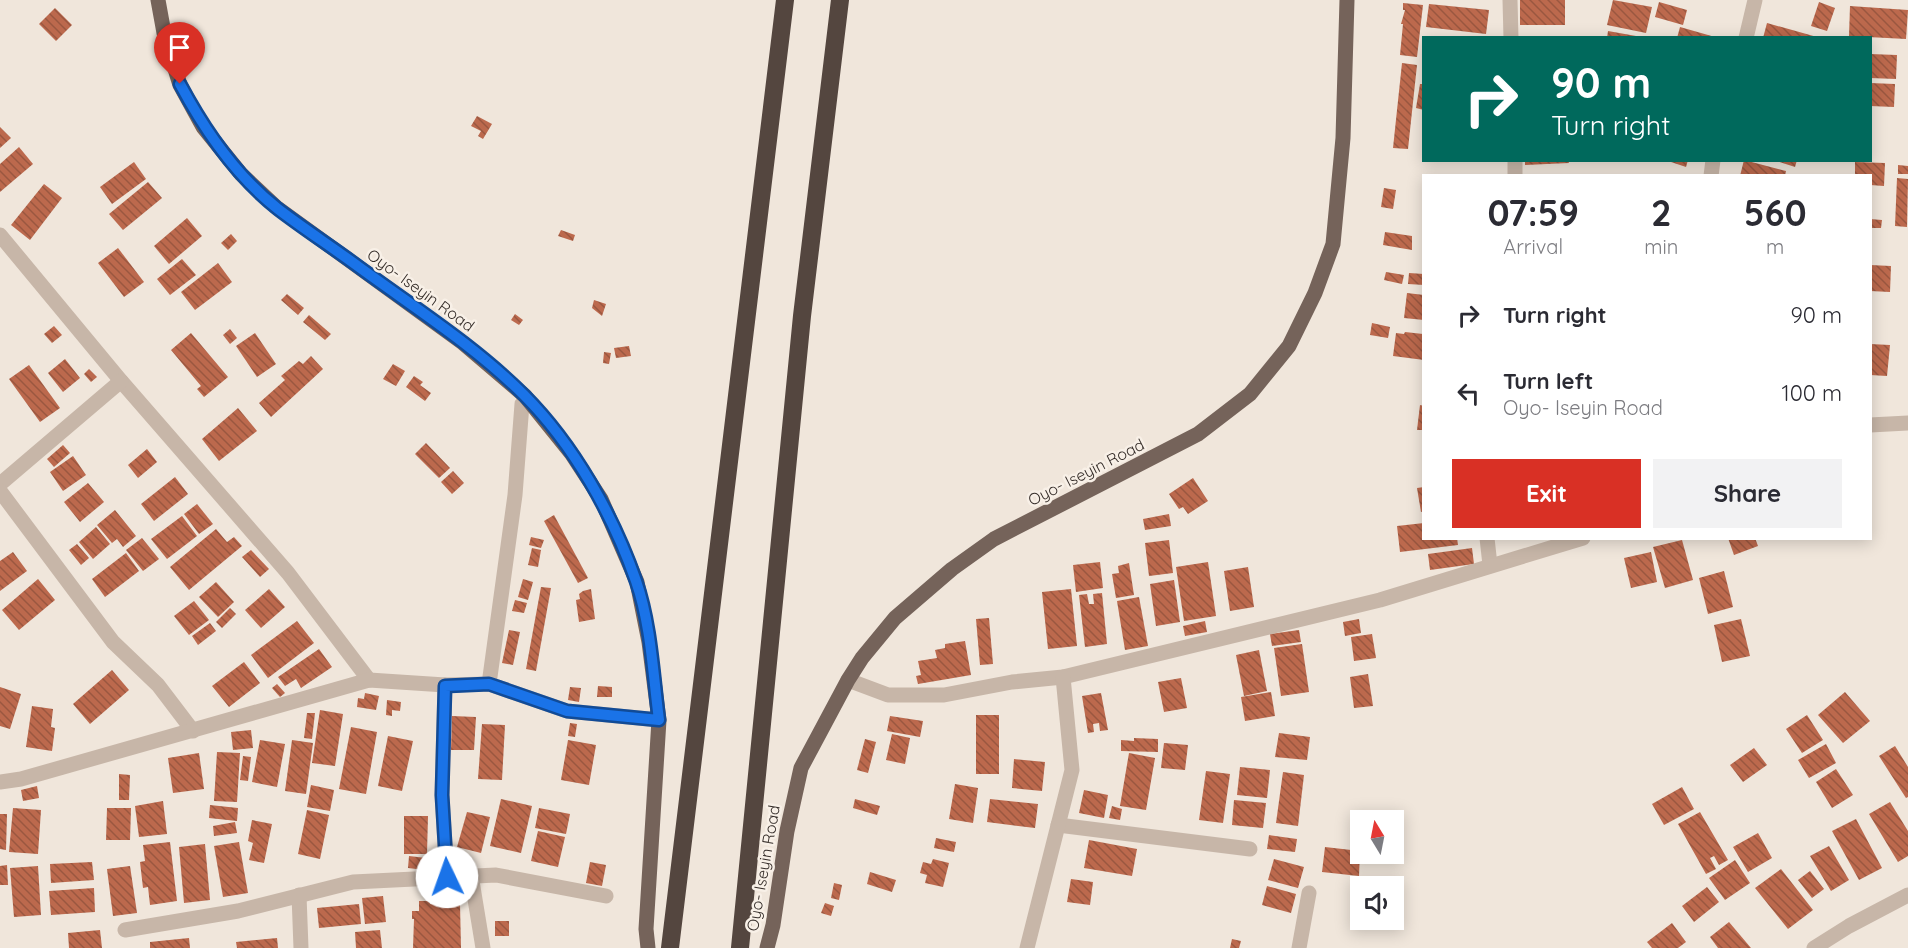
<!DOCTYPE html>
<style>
:root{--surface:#fff;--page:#f2f2f3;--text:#2b2b33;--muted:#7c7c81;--accent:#d93025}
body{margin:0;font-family:Quicksand,sans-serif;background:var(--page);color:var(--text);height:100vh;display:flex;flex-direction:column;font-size:22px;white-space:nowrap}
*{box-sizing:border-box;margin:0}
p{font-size:20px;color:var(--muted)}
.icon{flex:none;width:33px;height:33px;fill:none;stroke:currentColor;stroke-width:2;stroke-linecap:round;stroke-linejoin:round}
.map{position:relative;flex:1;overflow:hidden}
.sheet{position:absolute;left:1422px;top:174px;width:450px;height:366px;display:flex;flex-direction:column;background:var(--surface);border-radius:0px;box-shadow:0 3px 15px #0003}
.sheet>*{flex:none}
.top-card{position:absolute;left:1422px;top:36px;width:450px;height:126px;border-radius:0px;box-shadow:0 3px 15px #0003;background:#00695c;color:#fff;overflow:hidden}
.needle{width:39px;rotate:350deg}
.fabs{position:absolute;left:1350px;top:810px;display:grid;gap:12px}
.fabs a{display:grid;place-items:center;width:54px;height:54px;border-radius:0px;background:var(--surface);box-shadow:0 3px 15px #0003;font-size:30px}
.pin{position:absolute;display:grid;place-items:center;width:51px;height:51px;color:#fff;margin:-62px -26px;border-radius:50% 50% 50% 0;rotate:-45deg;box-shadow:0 0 6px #0007}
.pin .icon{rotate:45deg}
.me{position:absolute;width:66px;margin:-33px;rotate:357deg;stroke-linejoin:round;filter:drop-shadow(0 0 4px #0008)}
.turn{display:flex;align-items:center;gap:21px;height:126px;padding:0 30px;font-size:27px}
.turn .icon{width:78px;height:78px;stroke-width:2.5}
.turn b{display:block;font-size:42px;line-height:51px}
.eta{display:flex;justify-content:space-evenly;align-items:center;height:102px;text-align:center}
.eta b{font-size:36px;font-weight:700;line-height:42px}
.cta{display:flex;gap:12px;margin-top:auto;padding:12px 30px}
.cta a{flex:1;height:69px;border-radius:0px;background:var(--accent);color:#fff;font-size:24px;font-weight:700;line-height:69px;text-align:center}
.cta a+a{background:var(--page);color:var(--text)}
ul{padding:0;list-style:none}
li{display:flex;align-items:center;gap:18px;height:78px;padding:0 30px}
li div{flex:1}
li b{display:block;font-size:22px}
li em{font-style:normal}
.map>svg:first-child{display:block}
.building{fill:url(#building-back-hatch)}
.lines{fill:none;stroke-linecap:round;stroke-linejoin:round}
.minor{stroke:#c7b6a8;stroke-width:15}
.primary{stroke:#75635a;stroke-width:15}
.motorway{stroke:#54463f;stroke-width:18}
.route-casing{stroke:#114b97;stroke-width:15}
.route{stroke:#1a73e8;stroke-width:10}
.labels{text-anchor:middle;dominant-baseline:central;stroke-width:5;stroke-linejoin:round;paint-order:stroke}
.street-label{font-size:16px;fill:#342c28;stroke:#f8f0e7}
</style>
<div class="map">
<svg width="1908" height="948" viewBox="0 0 1908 948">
<defs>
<pattern id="building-back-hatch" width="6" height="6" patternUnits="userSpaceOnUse" patternTransform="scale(1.5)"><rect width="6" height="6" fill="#bc694d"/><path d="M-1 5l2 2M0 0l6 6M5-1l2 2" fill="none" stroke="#9a5740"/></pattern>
</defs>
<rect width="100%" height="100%" fill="#f0e6db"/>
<g class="building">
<rect x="1520" y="0" width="45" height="25"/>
<polygon points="1613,0 1652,7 1646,33 1607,25"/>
<polygon points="1659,2 1687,10 1683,25 1655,17"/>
<polygon points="1819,2 1835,8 1827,31 1811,26"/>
<polygon points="1403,3 1423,5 1417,57 1400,55 1403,24 1401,24 1405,10 1403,10"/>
<polygon points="1429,4 1489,10 1486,34 1426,27"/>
<polygon points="1850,6 1908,10 1906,39 1849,36"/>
<polygon points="55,8 72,25 56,41 39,24"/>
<polygon points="1767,23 1817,37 1817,38 1763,38"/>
<polygon points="1680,27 1715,37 1715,38 1677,38"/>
<polygon points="1608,31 1636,36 1636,38 1607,38"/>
<polygon points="1870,54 1897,55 1896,79 1870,78"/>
<polygon points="1402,63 1417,65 1408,149 1393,148"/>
<polygon points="1870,83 1895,84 1894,107 1870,106"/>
<polygon points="1420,84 1424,84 1424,110 1416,108"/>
<polygon points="477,116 492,124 483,139 478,136 481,131 471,126"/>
<polygon points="0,127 11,138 0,148"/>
<polygon points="19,147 33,164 0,192 0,164"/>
<polygon points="1525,160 1568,160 1569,163 1525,165"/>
<polygon points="1665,160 1688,160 1686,167"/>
<polygon points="1744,160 1786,171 1785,176 1740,176"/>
<polygon points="1773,160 1797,160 1795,167"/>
<polygon points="134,162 146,179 112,204 100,187"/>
<polygon points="1855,162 1885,163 1884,186 1870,185 1870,176 1855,176"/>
<polygon points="1898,165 1908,166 1908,174 1898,174"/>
<polygon points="1897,178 1908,179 1907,227 1895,226"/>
<polygon points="148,182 162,198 123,230 109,214"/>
<polygon points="44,184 62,198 30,240 11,225"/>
<polygon points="1384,188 1396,190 1393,209 1381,207"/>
<polygon points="187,218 202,236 169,264 154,246"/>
<polygon points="1870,219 1882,220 1881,228 1870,228"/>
<polygon points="561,230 575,235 573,241 558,236"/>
<polygon points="1385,232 1412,236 1412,250 1383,245"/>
<polygon points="231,234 237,241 228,250 221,243"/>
<polygon points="118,248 144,282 124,297 98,263"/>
<polygon points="182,259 196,275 170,295 157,279"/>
<polygon points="218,263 232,282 195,310 181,292"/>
<polygon points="1870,265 1891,266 1890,292 1870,291"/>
<polygon points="1386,272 1404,275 1402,284 1384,280"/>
<polygon points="1409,273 1424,274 1424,285 1408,284"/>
<polygon points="1407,293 1424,295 1424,320 1404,318"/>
<polygon points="287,294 304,308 298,315 281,300"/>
<polygon points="594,300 606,304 602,316 592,308"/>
<polygon points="515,314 523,320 519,325 511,320"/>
<polygon points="309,315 331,334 325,340 303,322"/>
<polygon points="1372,323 1390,327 1388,338 1370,335"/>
<polygon points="54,326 62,335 52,343 44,334"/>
<polygon points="230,329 237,338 230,344 223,335"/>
<polygon points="1405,332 1423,334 1424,360 1393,356 1396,333 1404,334"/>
<polygon points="191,333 228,377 204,397 197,389 201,386 171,350"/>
<polygon points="255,333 276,364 257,377 236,346"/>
<polygon points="1870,344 1890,345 1887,376 1870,375"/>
<polygon points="629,346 631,356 616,358 614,348"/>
<polygon points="604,352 611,353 609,364 603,363"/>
<polygon points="311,356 323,369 271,417 259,403 285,380 281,376 299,361 303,364"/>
<polygon points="65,359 80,378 63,392 48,373"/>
<polygon points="393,364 405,371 396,386 383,379"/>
<polygon points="29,365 60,408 40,422 9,379"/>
<polygon points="89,369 97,377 91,382 84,374"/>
<polygon points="414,376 423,382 420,385 431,393 425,401 406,387"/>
<polygon points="1420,405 1424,406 1424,430 1417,430"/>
<polygon points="238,408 257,431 219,461 202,439"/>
<polygon points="426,443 450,468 439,478 415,454"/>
<polygon points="63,445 70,453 54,467 47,459"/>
<polygon points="147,449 157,462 138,478 128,465"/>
<polygon points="73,456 86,475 63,491 50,472"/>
<polygon points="453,471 464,483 452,494 441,482"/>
<polygon points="175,477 188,494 154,521 141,504"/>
<polygon points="1193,478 1208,501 1188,514 1183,507 1179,509 1169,494"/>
<polygon points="88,483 104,502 80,522 64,502"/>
<polygon points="1424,487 1424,511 1421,512 1417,488"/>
<polygon points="197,504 213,524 199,534 184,514"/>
<polygon points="115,510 136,536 123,547 117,539 112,543 97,525"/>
<polygon points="1169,514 1171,526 1145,530 1143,519"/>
<polygon points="554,515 588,578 578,583 544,521"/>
<polygon points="182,516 197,536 167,559 151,539"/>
<polygon points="1424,523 1424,538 1457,538 1458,545 1400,552 1397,526"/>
<polygon points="96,527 110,544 93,559 79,542"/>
<polygon points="216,529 227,542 234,537 242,546 189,590 170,567"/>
<polygon points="531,537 544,540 541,548 529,545"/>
<polygon points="142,538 159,559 143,571 126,550"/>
<polygon points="1728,538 1755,538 1758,546 1734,555"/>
<polygon points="1169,540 1173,573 1149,576 1145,543"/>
<polygon points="1682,540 1693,580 1665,588 1653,547"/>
<polygon points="77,544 89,558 81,565 69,550"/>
<polygon points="532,548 541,550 538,567 528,565"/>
<polygon points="1472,548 1474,564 1430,570 1428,554"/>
<polygon points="251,550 269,569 260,577 242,557"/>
<polygon points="13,552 27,571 0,591 0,561"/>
<polygon points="1651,552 1657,582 1631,588 1624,558"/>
<polygon points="126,553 139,571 105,597 92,579"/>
<polygon points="1100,562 1103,588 1076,592 1073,565"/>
<polygon points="1208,562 1216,616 1184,621 1176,567"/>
<polygon points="1129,563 1134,595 1116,598 1112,574 1119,573 1118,566"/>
<polygon points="1248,567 1254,607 1230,611 1224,571"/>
<polygon points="1724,571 1733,607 1708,614 1699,578"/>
<polygon points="38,579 55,600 19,630 2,610"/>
<polygon points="523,579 533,582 528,600 518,597"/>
<polygon points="1174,580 1180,622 1156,626 1150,584"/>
<polygon points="216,582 234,602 218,617 199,597"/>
<polygon points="541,587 551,588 536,671 526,669"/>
<polygon points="269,589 285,607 261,628 245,610"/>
<polygon points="591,589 595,619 579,622 576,600 580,599 579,594 583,591"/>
<polygon points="1071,589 1077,646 1048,649 1042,592"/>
<polygon points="1102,593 1107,644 1085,647 1079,595 1087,594 1089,604 1094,604 1093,594"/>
<polygon points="1139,597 1148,646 1125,650 1117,601"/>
<polygon points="515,600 527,603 524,613 512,611"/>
<polygon points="194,601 209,620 189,635 174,616"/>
<polygon points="230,608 236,614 222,628 216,622"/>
<polygon points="989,618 993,664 980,665 976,619"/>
<polygon points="1359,619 1361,633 1345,636 1343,622"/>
<polygon points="1741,619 1750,656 1722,662 1714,625"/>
<polygon points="297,621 314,643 268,678 251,655"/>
<polygon points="1205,621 1207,632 1185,636 1183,626"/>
<polygon points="210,623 216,631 198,645 192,636"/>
<polygon points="509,630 520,632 513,665 502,663"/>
<polygon points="1299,630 1301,642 1272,646 1270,634"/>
<polygon points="1372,634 1376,658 1354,661 1351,637"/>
<polygon points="965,641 971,675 918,684 916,676 921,675 918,661 937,658 935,650 945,648 945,644"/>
<polygon points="1302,644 1309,692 1281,696 1274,648"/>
<polygon points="319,649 332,667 301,688 296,679 285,686 278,677"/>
<polygon points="1259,650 1267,691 1244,696 1236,655"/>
<polygon points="244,662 260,683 229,707 212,686"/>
<polygon points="112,670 129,690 90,724 73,704"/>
<polygon points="1368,674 1373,706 1354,708 1350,677"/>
<polygon points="1181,678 1187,708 1164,712 1158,682"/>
<polygon points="277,684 285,693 280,697 272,688"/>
<polygon points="598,686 612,687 612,697 597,697"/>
<polygon points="0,687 21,694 10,729 0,726"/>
<polygon points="570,687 581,688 579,702 568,700"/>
<polygon points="1271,692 1275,716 1245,721 1241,697"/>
<polygon points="1845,692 1870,721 1843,743 1818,715"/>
<polygon points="365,693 379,696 376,710 357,707 358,698 364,699"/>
<polygon points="1101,693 1108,730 1100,731 1099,723 1093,724 1094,732 1088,733 1082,696"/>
<polygon points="387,700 401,702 400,711 392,710 392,716 386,715"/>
<polygon points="32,706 53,709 51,727 55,728 52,751 26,747"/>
<polygon points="320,710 343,714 335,766 312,763"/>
<polygon points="307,713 315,713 312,739 304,738"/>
<rect x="976" y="715" width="23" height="59"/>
<polygon points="1807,715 1823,740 1802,753 1786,729"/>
<polygon points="452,716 476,717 474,750 451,750"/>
<polygon points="890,716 923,721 920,737 887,731"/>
<polygon points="570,723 577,724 575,737 568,736"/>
<polygon points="482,724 505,725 502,780 478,779"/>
<polygon points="351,727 377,732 366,794 339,789"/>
<polygon points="251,730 253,748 233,750 231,732"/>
<polygon points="1279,733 1310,737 1307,760 1275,757"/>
<polygon points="892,734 910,738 905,764 886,760"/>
<polygon points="388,736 413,741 402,791 378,786"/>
<polygon points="1134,738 1158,739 1158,752 1121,751 1121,740 1134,741"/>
<polygon points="865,739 876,742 868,773 857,770"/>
<polygon points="260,740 285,744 277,787 252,782"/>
<polygon points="292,740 313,743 306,794 285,791"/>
<polygon points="568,740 596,745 589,785 561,780"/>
<polygon points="1164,743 1188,745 1185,770 1161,768"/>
<polygon points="1826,744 1836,763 1809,778 1798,760"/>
<polygon points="1895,746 1908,767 1908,797 1906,798 1879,756"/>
<polygon points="1754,748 1767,765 1743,782 1730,765"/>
<polygon points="217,752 240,753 237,802 214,801"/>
<polygon points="199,753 204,789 173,793 168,758"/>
<polygon points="1129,753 1155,758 1146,810 1120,806"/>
<polygon points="243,756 251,757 248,781 240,780"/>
<polygon points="1014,759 1045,762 1042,791 1012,788"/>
<polygon points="1240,767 1270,770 1267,798 1237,795"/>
<polygon points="1836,769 1853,795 1832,808 1816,782"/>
<polygon points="1206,771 1230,774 1223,823 1199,820"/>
<polygon points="1283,772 1304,775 1298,826 1276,823"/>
<polygon points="119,774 130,775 129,800 119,800"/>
<polygon points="955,784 978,788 973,823 949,819"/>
<polygon points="311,785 334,790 330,811 307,807"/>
<polygon points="37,786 39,798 23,801 21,790"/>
<polygon points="1682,787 1694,809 1664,825 1652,804"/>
<polygon points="1084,790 1108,795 1104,818 1079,813"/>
<polygon points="501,799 532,806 521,853 490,846"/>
<polygon points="855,799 880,806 877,815 853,808"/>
<polygon points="990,799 1038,804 1035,828 987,822"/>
<polygon points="1234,800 1266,803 1263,828 1232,825"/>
<polygon points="163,801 167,834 139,837 135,806"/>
<polygon points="1890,802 1908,831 1908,856 1898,862 1869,814"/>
<polygon points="210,805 238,808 237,821 209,818"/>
<polygon points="1112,806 1122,809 1120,820 1109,818"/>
<polygon points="13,808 41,810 38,854 9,852"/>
<polygon points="107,808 131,808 130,840 106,840"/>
<polygon points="539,808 570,814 566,834 535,828"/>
<polygon points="307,810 329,815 320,859 298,854"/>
<polygon points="467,812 490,817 481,853 457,847"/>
<polygon points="1700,812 1728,860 1719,865 1714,856 1710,858 1716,869 1706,874 1678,824"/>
<polygon points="0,814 7,814 6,850 0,849"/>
<polygon points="404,816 428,816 427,854 404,854"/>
<polygon points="1856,819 1882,868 1859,880 1832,831"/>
<polygon points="252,820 272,824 264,863 249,860 253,843 248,841"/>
<polygon points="235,822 237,833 214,836 213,826"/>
<polygon points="538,831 565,837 558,867 531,861"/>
<polygon points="1758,833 1772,858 1748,872 1733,847"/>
<polygon points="1269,835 1297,839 1295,852 1267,849"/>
<polygon points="936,838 956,842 954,852 934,848"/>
<polygon points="1089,840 1137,849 1132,876 1084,868"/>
<polygon points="170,842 177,901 150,905 148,887 143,888 140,862 145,861 143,845"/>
<polygon points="239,842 248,893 223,897 214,846"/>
<polygon points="205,844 210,900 184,903 179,847"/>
<polygon points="1829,846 1849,880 1831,891 1810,856"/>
<polygon points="1325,847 1360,851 1359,876 1322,872"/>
<polygon points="409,856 426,858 425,870 408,868"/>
<polygon points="933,859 949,863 943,887 925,883 927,875 920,873 923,862 931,864"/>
<polygon points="1274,859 1304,867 1298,888 1268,880"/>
<polygon points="1735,860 1750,883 1725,900 1709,878"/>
<polygon points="92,862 94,880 51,883 50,864"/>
<polygon points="590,862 606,865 602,886 586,883"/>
<polygon points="7,865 8,885 0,885 0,866"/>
<polygon points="38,866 41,915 14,917 10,868"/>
<polygon points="130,866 137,913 113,916 107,869"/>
<polygon points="1781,869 1813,910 1788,929 1755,888"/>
<polygon points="1810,871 1824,889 1812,898 1798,880"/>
<polygon points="870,872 896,880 892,892 867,884"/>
<polygon points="1071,879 1093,882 1090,905 1067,902"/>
<polygon points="834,883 842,885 839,900 831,898"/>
<polygon points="1267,886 1296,894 1291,913 1262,905"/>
<polygon points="1707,887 1719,902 1694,922 1682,906"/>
<polygon points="94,888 95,912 51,915 49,891"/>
<polygon points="383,896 386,922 365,924 362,898"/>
<polygon points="419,901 430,901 430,904 460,904 461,948 413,948 414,919 412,919 412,911 419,911"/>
<polygon points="825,903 834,906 831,916 821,913"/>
<polygon points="359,904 361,924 319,928 317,908"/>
<rect x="495" y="921" width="14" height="15"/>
<polygon points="1729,922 1751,948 1718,948 1710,937"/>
<polygon points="1672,923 1686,942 1678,948 1652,948 1647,942"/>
<polygon points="100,930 102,948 69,948 68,933"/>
<polygon points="380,930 382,948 356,948 355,932"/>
<polygon points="189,938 190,948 150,948 150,942"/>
<polygon points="277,938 278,948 237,948 236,942"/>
<polygon points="1232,939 1241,941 1239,948 1230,948"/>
</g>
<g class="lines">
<g class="minor">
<polyline points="1510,0 1511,38"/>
<polyline points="1746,38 1755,0"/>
<polyline points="1515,176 1515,160"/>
<polyline points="1711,176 1713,160"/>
<polyline points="0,235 121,381 288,573 369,680"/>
<polyline points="1870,425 1908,423"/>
<polyline points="0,484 121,381"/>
<polyline points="0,491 113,642 158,685 193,731"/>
<polyline points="1487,538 1490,565"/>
<polyline points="848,680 888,695 944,695 1012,682 1063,677 1380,600 1583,538"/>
<polyline points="489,684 515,495 522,404"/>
<polyline points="445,685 442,795 447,877"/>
<polyline points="0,782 21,779 369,680 445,685 489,684 567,711 659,720"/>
<polyline points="1058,825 1250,849"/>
<polyline points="471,875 483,948"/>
<polyline points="299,895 301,948"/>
<polyline points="125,930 238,911 353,882 496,875 606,896"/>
<polyline points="1027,948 1072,770 1063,677"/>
<polyline points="1299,948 1309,893"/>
<polyline points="1814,948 1849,926 1908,895"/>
</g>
<g class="primary">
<polyline points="158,0 164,33 180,85 203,127 241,174 276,207 463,343 525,396 571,453 601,499 637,582 649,642 659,720 646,929 648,948"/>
<polyline points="767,948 773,925 787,831 801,768 848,680 862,658 895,618 952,569 994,539 1198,434 1250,394 1289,346 1315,293 1333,244 1343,138 1347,0"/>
</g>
<g class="motorway">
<polyline points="670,948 785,0"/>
<polyline points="740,948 802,316 840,0"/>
</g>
</g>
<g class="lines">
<g class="route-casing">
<path id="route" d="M 180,84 C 205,131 236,176 278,209 C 304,229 332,247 359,267 C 415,308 475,346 524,395 C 574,445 613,515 636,581 C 651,624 653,674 659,720 L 567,711 L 489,684 L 445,686 L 442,795 L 447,877"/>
</g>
<use href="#route" class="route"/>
</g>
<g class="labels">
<g class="street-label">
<text transform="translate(421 290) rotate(36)">Oyo- Iseyin Road</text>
<text transform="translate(1086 472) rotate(-27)">Oyo- Iseyin Road</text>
<text transform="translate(763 868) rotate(-80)">Oyo- Iseyin Road</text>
</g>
</g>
</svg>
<div class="fabs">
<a><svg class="needle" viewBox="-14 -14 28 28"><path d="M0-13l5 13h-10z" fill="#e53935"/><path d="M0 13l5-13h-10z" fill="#7c7c81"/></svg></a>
<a><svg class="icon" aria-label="sound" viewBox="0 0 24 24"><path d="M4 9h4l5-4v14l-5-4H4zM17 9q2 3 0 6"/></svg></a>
</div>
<div class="pin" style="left:180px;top:84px;background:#d93025"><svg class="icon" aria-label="arrive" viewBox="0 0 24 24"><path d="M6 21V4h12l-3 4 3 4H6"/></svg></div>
<svg class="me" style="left:447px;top:877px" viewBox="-20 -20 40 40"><circle r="19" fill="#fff"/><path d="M0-13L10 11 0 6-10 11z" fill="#1a73e8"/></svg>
<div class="top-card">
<div class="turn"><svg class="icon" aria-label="right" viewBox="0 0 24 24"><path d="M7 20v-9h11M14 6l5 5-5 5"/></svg><div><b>90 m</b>Turn right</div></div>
</div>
<section class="sheet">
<div class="eta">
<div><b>07:59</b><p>Arrival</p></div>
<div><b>2</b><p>min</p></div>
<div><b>560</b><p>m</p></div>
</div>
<ul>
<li><svg class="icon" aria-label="right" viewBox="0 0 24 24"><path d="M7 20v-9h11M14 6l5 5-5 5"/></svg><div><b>Turn right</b></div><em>90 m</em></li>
<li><svg class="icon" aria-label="left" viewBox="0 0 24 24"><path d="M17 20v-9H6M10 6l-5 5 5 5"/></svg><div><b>Turn left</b><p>Oyo- Iseyin Road</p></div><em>100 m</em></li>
</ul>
<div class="cta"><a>Exit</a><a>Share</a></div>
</section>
</div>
